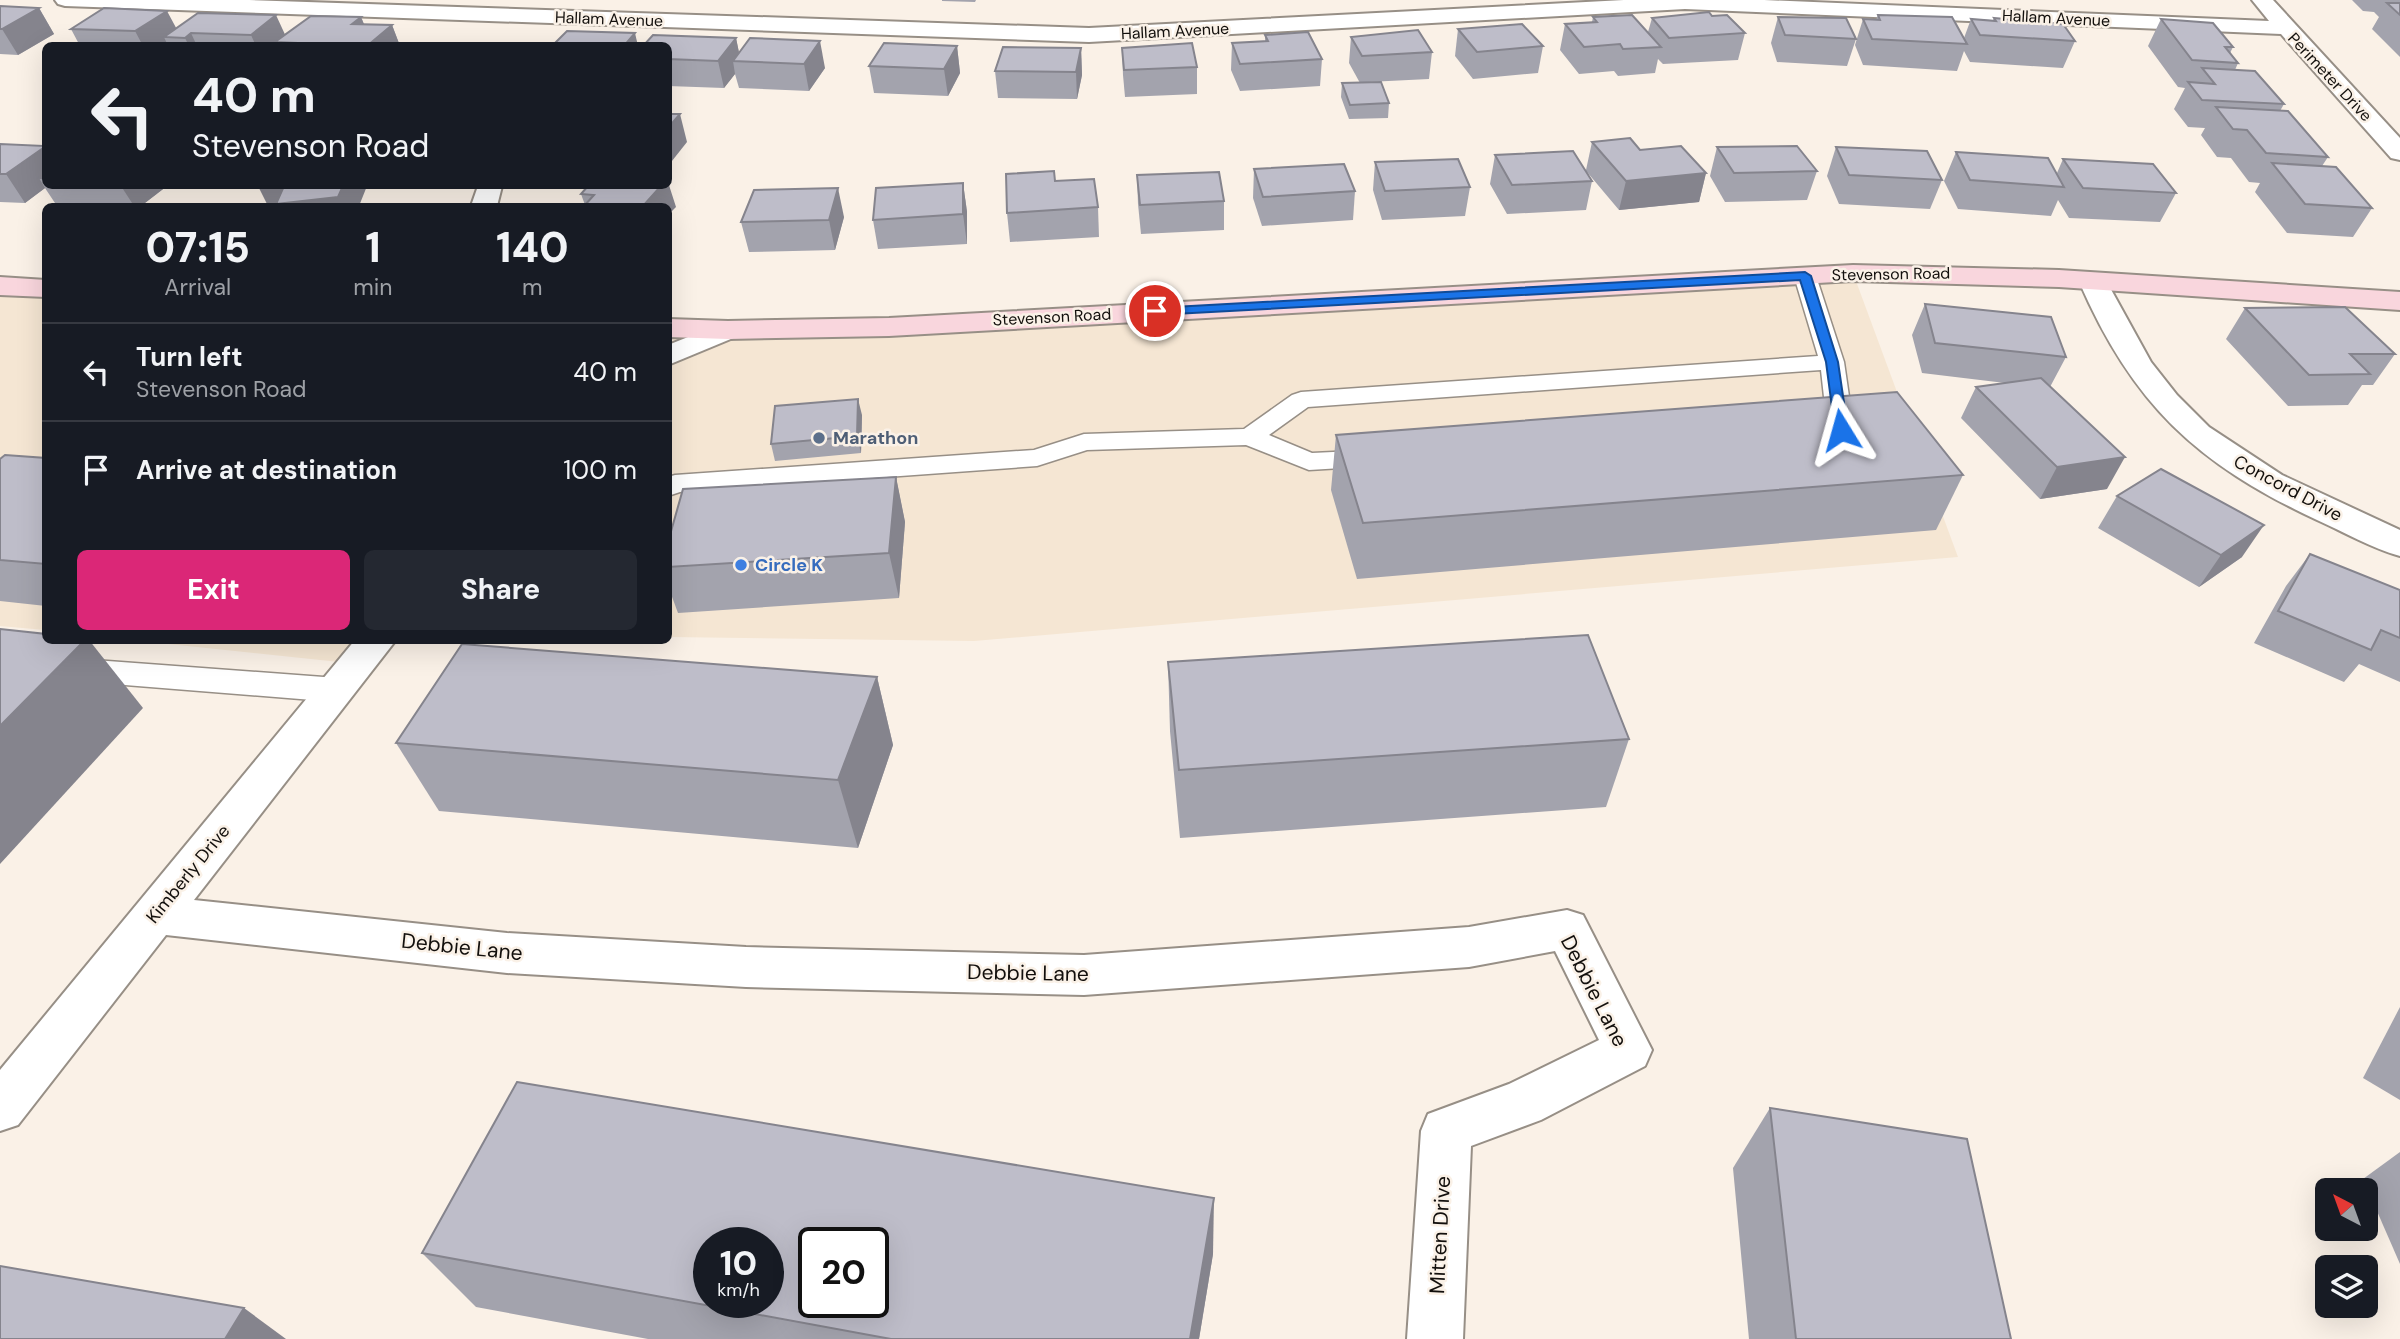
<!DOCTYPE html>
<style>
:root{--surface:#171b24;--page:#242831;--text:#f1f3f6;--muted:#9ea1a6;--line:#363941;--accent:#db2777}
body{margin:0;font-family:"DM Sans",sans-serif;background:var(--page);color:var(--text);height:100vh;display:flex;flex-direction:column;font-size:26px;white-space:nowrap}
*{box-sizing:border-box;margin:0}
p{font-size:23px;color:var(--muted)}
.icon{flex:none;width:38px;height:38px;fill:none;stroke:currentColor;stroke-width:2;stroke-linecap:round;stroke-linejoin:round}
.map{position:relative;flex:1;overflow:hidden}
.panel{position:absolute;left:42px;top:203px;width:630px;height:441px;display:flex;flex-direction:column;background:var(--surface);border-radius:10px;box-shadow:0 7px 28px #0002}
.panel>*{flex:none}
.top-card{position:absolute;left:42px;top:42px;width:630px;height:147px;border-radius:10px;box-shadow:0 7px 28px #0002;background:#171b24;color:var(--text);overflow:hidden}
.needle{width:46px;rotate:319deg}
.fabs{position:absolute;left:2315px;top:1178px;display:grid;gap:14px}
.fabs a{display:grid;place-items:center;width:63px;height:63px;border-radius:10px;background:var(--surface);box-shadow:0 7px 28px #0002;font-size:35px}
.speed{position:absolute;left:693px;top:1227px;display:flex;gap:14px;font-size:35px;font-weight:700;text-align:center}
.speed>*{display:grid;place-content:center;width:91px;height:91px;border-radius:50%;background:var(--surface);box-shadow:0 7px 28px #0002;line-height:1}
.speed small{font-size:18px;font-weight:400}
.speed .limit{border:4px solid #111;border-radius:10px;background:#fff;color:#111}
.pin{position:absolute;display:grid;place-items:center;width:60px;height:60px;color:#fff;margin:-30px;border:4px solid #fff;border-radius:50%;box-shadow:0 2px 7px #0007}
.me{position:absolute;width:77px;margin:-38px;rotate:352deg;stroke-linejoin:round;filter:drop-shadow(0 0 5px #0008)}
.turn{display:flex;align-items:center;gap:24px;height:147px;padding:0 35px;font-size:32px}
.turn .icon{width:91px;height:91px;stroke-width:2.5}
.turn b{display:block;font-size:49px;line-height:60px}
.eta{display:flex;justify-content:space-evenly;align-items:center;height:119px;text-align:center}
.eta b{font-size:42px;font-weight:800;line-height:49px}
.button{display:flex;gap:14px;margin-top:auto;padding:14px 35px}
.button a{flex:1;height:80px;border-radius:10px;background:var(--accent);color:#fff;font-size:28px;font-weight:800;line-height:80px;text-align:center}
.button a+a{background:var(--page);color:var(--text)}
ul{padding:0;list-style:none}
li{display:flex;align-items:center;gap:21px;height:98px;padding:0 35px;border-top:2px solid var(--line)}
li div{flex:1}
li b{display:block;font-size:26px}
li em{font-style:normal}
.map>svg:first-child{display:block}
.commercial{fill:#f5e6d3}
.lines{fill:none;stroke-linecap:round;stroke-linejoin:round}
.lane-casing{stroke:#978f86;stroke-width:3}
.street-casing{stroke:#978f86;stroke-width:4}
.secondary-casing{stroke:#978f86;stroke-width:4}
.lane{fill:#fff;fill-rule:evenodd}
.street{fill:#fff;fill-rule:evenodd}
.secondary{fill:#f9d6dd;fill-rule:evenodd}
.wall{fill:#a3a3ad}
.shaded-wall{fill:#85848d}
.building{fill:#bebdc9;stroke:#85848d;stroke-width:2;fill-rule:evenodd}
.route{fill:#1a73e8;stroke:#114b97;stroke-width:2}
.service-dot{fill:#5c6f8a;stroke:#faf1e7;stroke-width:2.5}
.shop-dot{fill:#3f7fe0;stroke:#faf1e7;stroke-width:2.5}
.labels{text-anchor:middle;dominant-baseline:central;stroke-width:5;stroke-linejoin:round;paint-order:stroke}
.far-street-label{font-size:16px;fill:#120f0c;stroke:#faf1e7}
.service-label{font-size:18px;font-weight:bold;fill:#4e5e75;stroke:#faf1e7;text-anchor:start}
.street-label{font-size:18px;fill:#120f0c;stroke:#faf1e7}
.shop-label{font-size:18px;font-weight:bold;fill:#366cbe;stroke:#faf1e7;text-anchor:start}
.near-street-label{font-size:21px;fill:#120f0c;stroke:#faf1e7}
</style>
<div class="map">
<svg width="2400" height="1339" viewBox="0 0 2400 1339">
<rect width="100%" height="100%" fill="#faf1e7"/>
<g class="commercial">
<polygon points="1853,273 1958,557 974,641 669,637 669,328"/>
<polygon points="0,286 45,289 45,630 0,626"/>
<polygon points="140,641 377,641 358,664"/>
</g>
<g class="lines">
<g class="lane-casing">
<g id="lane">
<polygon points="1805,269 1813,271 1816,276 1844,362 1854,431 1850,437 1841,439 1823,437 1819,431 1827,424 1821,370 1308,407 1269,435 1312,453 1375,450 1385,452 1388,458 1385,464 1375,466 1309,470 1246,445 1087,450 1037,466 680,492 668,496 668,477 675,475 1034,450 1084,434 1244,429 1292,395 1301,392 1818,356 1794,276 1797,271"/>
<polygon points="0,653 337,678 348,682 353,690 348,698 337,702 0,675"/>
</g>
</g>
<g class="street-casing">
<g id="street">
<polygon points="55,0 249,0 1089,28 1624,0 1764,0 2269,21 2252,0 2273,0 2400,138 2400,160 2391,158 2281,34 1685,9 1089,42 65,6 58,4"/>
<polygon points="478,186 502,186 497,206 471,206"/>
<path d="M 2093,273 L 2103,275 L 2151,362 L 2177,395 L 2209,427 L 2282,475 L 2400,530 L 2400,556 C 2371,548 2344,532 2317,520 C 2197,464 2132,404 2079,281 L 2083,275 Z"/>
<polygon points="728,321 738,324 743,330 738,336 668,365 668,345"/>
<polygon points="355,640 396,640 194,900 507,933 746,947 1084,955 1469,927 1567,910 1583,915 1652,1050 1645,1066 1541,1120 1471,1146 1463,1339 1407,1339 1421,1131 1428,1114 1509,1084 1599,1040 1555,951 1469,967 1084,995 746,987 507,973 166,935 18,1125 0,1131 0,1070"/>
</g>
</g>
<g class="secondary-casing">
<g id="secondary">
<polygon points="1853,265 2059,270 2400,292 2400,310 2059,287 1853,281 889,336 728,339 668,337 668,319 728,321 889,318"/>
<polygon points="0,277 46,280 46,297 0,295"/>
</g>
</g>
<use href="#lane" class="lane"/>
<use href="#street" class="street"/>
<use href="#secondary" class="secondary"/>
</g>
<g class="wall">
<polygon points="942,0 976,0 975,2 942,1"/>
<polygon points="2352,0 2400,0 2400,57 2372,29 2379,17 2374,12 2363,11"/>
<polygon points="0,6 39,8 54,34 18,55 0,54"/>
<polygon points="1878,15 1964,38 1971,19 1993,20 1994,18 2075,41 2063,68 1970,62 1964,51 1957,71 1863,65 1855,45 1863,19 1876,20"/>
<polygon points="1712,16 1745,33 1738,60 1663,64 1658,59 1655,73 1618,76 1614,71 1579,74 1560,50 1565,24 1592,22 1593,17 1648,32 1652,18"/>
<polygon points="361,17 364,24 392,25 400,46 80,46 71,29 176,28 285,35"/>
<polygon points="1778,17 1856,39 1847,66 1777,62 1771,43"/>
<polygon points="2161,19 2233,47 2230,53 2238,63 2235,70 2284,104 2280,111 2328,157 2322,166 2372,208 2353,237 2287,233 2255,192 2260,183 2249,182 2231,158 2217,157 2201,135 2205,128 2188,127 2174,109 2185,88 2178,87 2148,46"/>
<polygon points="1458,29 1543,46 1538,73 1473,79 1455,56"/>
<polygon points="1265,35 1322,59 1320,86 1240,91 1231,70 1232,43 1265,41"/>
<polygon points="1351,37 1432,52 1429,79 1368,82 1389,103 1388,118 1349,119 1341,97 1342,83 1360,83 1349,63"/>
<polygon points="736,38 739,53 825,68 809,91 739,88 735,74 724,88 668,86 668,46"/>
<polygon points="957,46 960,73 948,96 874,93 869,66"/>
<polygon points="1081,48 1082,75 1077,99 998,98 995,71"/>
<polygon points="1122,48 1197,67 1197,94 1125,97 1123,75"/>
<polygon points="1592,142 1640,150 1706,173 1699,202 1619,210 1587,172 1592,181 1586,210 1507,214 1490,184 1495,155 1586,170"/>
<polygon points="0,144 46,146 46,186 167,186 141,206 57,206 45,188 25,203 0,202"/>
<polygon points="1717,147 1817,171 1807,200 1725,202 1710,176"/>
<polygon points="1836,147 1942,180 1930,209 1839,204 1827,176"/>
<polygon points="1956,152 2057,173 2063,159 2176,193 2160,222 2069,218 2058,200 2051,216 1958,209 1944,181"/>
<polygon points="1375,162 1470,187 1465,216 1382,220 1373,190"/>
<polygon points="1254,169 1355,191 1353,220 1262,226 1253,198"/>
<polygon points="1137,175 1224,201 1224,230 1141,234 1138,204"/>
<polygon points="1055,181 1098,207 1099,237 1010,242 1007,213"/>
<polygon points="963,183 967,212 967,244 878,249 873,220"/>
<polygon points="588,186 676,207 585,205 581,194"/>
<polygon points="844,217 835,250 749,252 741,222"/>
<polygon points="1925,304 2066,357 2050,387 2107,489 2040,499 1961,418 1976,387 2005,383 1922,373 1912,335"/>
<polygon points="2245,308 2395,354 2373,385 2362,385 2348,405 2288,406 2226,339"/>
<polygon points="862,415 861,453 775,461 771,444"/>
<polygon points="1336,435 1963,475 1936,530 1357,579 1331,490"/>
<polygon points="46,458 46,606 0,601 0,459"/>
<polygon points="896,477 905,522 899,598 678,613 668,586 668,542"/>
<polygon points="2117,496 2242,557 2199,587 2098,528"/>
<polygon points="2310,554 2400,590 2400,682 2359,664 2344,682 2254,643 2286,586"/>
<polygon points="1168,662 1629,739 1606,807 1180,838 1170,731"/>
<polygon points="877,677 893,745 858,848 439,811 396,743"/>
<polygon points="2400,1007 2400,1100 2363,1078"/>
<polygon points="1770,1108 2011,1339 1749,1339 1733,1168"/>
<polygon points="2400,1152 2400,1264 2363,1179"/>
<polygon points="422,1253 1213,1254 1199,1339 648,1339 476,1307"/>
</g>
<g class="shaded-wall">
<polygon points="39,8 54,34 18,55 2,29"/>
<polygon points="167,11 181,37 164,37 168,46 143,46 135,31"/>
<polygon points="276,15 288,41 275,42 276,46 256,46 251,35"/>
<polygon points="361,17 371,42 392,25 400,46 361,46 352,24"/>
<polygon points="191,33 197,46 189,46 185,38"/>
<polygon points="635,33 638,46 624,46"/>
<polygon points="736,38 741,62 733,61 735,74 724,88 718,61"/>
<polygon points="820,41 825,68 809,91 804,64"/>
<polygon points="957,46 960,73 948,96 944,69"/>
<polygon points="1081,48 1082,75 1077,99 1076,72"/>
<polygon points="680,114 687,142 668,166 668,128"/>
<polygon points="46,146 46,178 39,178 45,188 25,203 6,174"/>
<polygon points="1706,173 1699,202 1619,210 1626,181"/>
<polygon points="668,182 676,207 668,215 668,206 643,206 661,186 668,186"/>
<polygon points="963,183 967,212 967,244 963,214"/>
<polygon points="121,186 167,186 141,206 134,206"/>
<polygon points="258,186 367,186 359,206 268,206"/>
<polygon points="838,188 844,217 835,250 829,220"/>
<polygon points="858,399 862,415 861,453 857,436"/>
<polygon points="2125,457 2107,489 2040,499 2057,467"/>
<polygon points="896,477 905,522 899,598 889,553"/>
<polygon points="2264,525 2242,557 2199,587 2221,555"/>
<polygon points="85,640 89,640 143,708 0,864 0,726"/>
<polygon points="877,677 893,745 858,848 838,780"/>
<polygon points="1214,1198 1213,1254 1199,1339 1190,1339"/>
<polygon points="244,1308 286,1339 225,1339"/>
</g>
<g class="building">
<polygon points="2387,3 2400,3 2400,15"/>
<polygon points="0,6 39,8 2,29 0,29"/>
<polygon points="104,8 167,11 135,31 71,29"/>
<polygon points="1709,12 1712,16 1727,15 1745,33 1669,38 1652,18"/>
<polygon points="198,13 276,15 251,35 191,33 185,38 164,37"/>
<polygon points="1632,15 1661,47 1623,49 1620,44 1584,47 1565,24 1597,22 1593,17"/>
<polygon points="1878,15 1952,17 1967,44 1872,39 1863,19 1880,20"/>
<polygon points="311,16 361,17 352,24 392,25 367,46 275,42"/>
<polygon points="1778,17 1846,18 1856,39 1785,35"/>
<polygon points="1994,18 2063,24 2075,41 1980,35 1971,19 1996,21"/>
<polygon points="2161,19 2213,23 2233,47 2225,47 2238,63 2192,60"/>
<polygon points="1522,24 1543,46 1477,52 1458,29"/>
<polygon points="1418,30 1432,52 1362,56 1351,37"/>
<polygon points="567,31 635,33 624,46 552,46"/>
<polygon points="1308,32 1322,59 1240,64 1232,43 1268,41 1265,35"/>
<polygon points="653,35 736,38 718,61 668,59 668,46 643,46"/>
<polygon points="750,38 820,41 804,64 733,61"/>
<polygon points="884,43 957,46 944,69 869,66"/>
<polygon points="1192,43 1197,67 1124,70 1122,48"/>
<polygon points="1003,47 1081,48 1076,72 995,71"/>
<polygon points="2202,68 2255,71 2284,104 2202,100 2188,82 2215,84"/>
<polygon points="1381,82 1389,103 1350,105 1342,83"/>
<polygon points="2216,107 2288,111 2328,157 2266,153 2247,130 2233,129"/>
<polygon points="668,114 680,114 668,128"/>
<polygon points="1630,138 1640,150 1681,146 1706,173 1626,181 1592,142"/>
<polygon points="0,144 46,146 6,174 0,174"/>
<polygon points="1797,146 1817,171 1734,173 1717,147"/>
<polygon points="1836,147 1927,151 1942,180 1849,175"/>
<polygon points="1573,151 1592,181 1512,185 1495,155"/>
<polygon points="1956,152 2048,158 2064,187 1970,180"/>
<polygon points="1458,159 1470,187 1385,191 1375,162"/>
<polygon points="2063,159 2153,164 2176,193 2083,188"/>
<polygon points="2272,163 2336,167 2372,208 2305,204"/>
<polygon points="1344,164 1355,191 1263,197 1254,169"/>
<polygon points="1054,171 1055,181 1094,179 1098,207 1007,213 1006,174"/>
<polygon points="1219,172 1224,201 1140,205 1137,175"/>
<polygon points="46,173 46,178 39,178"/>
<polygon points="963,183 963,214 873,220 876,188"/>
<polygon points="284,186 343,186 338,197 276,204"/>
<polygon points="588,186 661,186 643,206 584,206 594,195 581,194"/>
<polygon points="838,188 829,220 741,222 754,190"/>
<polygon points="1925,304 2051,317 2066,357 1935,343"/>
<polygon points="2345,307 2395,354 2350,354 2370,374 2309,375 2245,308"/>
<polygon points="2041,378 2125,457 2057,467 1976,387"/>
<polygon points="1897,392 1963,475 1363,523 1336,435"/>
<polygon points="858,399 857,436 771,444 775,406"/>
<polygon points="5,455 46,458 46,564 0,560 0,459"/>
<polygon points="2161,469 2264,525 2221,555 2117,496"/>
<polygon points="896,477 889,553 668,567 668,542 683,489"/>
<polygon points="2310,554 2400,590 2400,638 2381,630 2371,650 2278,611"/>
<polygon points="0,629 46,634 46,640 85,640 0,726"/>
<polygon points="1588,635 1629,739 1179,770 1168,662"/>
<polygon points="462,644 877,677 838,780 396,743"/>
<path d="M 517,1082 L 1214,1198 L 1190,1339 L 891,1339 L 422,1253 ZM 709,1242 L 768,1242 L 768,1302 L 709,1302 ZM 814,1242 L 873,1242 L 873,1302 L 814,1302 Z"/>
<polygon points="1770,1108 1967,1139 2011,1339 1796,1339"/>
<polygon points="0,1266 244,1308 225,1339 0,1339"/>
</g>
<polygon class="route" points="1805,272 1811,276 1838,362 1848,430 1841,434 1835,430 1826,362 1800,280 1155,315 1149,311 1155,308"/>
<circle class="service-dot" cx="819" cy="438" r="7"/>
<circle class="shop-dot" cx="741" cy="565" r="7"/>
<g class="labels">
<g class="far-street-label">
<text transform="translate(2056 18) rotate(3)">Hallam Avenue</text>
<text transform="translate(609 19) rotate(2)">Hallam Avenue</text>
<text transform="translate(1175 31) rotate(-3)">Hallam Avenue</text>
<text transform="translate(2330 77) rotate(47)">Perimeter Drive</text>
<text transform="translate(1891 274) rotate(-1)">Stevenson Road</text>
<text transform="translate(1052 317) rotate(-3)">Stevenson Road</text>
</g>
<g class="service-label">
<text x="833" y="438">Marathon</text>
</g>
<g class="street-label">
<text transform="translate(2288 488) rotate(28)">Concord Drive</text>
<text transform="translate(188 874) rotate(-51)">Kimberly Drive</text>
</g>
<g class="shop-label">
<text x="755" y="565">Circle K</text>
</g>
<g class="near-street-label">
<text transform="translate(462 947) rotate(6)">Debbie Lane</text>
<text transform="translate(1028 973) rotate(1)">Debbie Lane</text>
<text transform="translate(1594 991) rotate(63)">Debbie Lane</text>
<text transform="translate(1440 1235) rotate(-87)">Mitten Drive</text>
</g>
</g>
</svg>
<div class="fabs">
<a><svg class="needle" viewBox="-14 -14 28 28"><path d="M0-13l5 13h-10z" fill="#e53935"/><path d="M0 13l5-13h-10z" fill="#9ea1a6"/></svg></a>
<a><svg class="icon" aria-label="layers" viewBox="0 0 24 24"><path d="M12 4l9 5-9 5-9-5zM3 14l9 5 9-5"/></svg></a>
</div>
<div class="speed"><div>10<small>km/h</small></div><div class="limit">20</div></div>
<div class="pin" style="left:1155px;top:311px;background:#d93025"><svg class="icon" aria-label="arrive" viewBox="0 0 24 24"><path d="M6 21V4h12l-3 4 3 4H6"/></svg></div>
<svg class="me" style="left:1841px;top:430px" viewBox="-20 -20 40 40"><path d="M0-17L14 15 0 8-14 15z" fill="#1a73e8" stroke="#fff" stroke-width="4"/></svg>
<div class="top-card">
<div class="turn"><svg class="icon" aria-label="left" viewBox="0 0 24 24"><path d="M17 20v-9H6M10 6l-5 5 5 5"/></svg><div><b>40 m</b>Stevenson Road</div></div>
</div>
<section class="panel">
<div class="eta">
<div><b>07:15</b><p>Arrival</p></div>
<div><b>1</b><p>min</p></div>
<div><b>140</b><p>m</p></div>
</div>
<ul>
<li><svg class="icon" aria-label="left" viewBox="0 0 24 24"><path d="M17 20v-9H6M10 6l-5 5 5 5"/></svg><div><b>Turn left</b><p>Stevenson Road</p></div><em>40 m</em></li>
<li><svg class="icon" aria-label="arrive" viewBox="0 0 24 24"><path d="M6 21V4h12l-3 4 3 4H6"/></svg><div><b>Arrive at destination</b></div><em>100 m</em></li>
</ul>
<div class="button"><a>Exit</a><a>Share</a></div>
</section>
</div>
